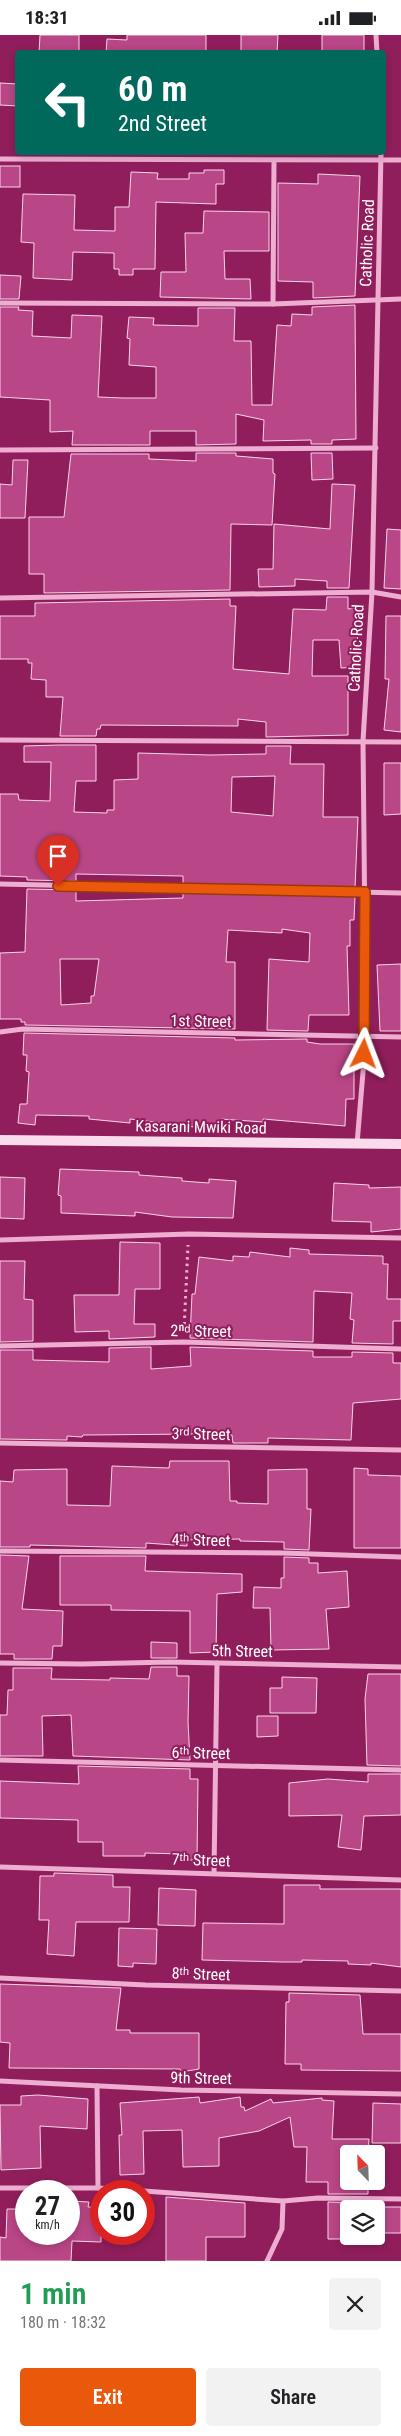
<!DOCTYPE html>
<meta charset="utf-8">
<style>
:root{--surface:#fff;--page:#f2f2f2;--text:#202124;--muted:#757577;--accent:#ea580c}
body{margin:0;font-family:"Roboto Condensed",sans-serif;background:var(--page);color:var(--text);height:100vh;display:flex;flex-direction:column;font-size:19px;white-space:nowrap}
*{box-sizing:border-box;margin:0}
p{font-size:16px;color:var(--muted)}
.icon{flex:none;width:28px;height:28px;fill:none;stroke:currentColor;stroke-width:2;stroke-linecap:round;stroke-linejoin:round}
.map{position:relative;height:2226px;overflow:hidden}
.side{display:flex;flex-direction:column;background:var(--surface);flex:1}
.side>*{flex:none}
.top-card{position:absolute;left:15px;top:15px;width:371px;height:105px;border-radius:5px;box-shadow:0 2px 8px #0003;background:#00695c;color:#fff;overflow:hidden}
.needle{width:32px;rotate:337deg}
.tools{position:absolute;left:340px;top:2110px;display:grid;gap:10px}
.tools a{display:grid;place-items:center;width:45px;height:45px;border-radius:5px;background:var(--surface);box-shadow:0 2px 8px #0003;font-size:25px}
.speed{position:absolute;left:15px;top:2145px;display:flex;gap:10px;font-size:25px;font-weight:700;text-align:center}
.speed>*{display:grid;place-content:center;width:65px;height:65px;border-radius:50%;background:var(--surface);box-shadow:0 2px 8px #0003;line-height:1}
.speed small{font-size:12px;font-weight:400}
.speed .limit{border:8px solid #d22;background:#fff;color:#111}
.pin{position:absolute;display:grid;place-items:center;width:42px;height:42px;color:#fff;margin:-51px -21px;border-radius:50% 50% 50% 0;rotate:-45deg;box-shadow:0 0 5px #0007}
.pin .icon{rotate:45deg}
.me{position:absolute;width:55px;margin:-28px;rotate:3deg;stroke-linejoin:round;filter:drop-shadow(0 0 4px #0008)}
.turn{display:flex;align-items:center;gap:18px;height:105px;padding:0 20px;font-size:22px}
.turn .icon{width:65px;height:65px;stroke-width:2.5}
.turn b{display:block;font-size:35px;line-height:42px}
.round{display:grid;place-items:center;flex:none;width:52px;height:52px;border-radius:5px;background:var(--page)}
.head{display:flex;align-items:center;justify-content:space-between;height:85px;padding:0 20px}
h1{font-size:30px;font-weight:600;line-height:38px;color:#1e9e55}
.cta{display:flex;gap:10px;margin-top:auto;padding:10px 20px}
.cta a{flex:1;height:58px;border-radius:5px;background:var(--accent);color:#fff;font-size:20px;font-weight:600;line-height:58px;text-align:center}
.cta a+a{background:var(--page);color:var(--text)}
.status{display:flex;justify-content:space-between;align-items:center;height:35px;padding:0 25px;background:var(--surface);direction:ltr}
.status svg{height:14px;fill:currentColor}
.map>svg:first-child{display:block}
.building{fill:#b94686;stroke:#fad4e9;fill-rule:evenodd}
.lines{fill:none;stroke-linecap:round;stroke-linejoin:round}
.path{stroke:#eeaed2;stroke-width:3;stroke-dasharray:2.5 4;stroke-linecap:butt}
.minor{stroke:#eeaed2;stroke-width:5}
.secondary{stroke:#fadbec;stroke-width:10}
.route-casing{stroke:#983908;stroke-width:12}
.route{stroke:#ea580c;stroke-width:9}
.labels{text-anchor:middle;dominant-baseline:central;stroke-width:4;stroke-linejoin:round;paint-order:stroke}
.street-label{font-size:16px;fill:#fff;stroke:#911e5c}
</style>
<div class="status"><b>18:31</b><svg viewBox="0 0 49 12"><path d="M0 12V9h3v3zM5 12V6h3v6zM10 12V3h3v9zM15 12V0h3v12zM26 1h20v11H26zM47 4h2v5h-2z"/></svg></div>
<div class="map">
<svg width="401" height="2226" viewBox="0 0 401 2226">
<rect width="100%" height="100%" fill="#911e5c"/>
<g class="building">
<polygon points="40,0 79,0 79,18 39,18"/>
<polygon points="127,0 206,0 206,18 106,18 107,4 127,5"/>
<polygon points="241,0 278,0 277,18 241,18"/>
<rect x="322" y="0" width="42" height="18"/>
<polygon points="0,48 18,49 18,71 0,70"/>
<rect x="0" y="131" width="20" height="21"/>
<polygon points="204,135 224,135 224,149 216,149 216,169 156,167 155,234 133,234 133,240 119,240 119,234 114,234 114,218 73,217 72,245 33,243 34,208 21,207 23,159 75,160 74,195 115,196 115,172 129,172 131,137 158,138 157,144 189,144 189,138 204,138"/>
<polygon points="318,139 360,141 355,261 313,263 313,247 278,246 278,148 318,149"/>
<polygon points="204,176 269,177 269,216 224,216 225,244 250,244 251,264 160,262 161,237 186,237 185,198 203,198"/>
<polygon points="0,240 21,241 19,264 0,264"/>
<polygon points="355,270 356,404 332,405 332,409 311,409 311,405 263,406 264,385 236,379 236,409 196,410 196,396 150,396 150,410 72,410 73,396 50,397 50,365 0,362 0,272 19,272 18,275 33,276 32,301 71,303 72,280 102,281 98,362 123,363 156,363 156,332 129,330 130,304 127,303 129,282 154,283 153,290 198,291 198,273 235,273 234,306 251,306 252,370 272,370 277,290 291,291 292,279 312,280 312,272"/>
<polygon points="196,418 236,418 236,421 273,424 273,438 275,439 272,490 231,489 230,555 44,558 44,539 29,539 29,482 64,482 71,419 149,419 149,424 196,426"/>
<polygon points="311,418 332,418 333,444 312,445"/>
<polygon points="13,425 28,425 25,483 0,483 0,449 12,450"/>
<polygon points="332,449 355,450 349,553 327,553 327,546 295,544 295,551 259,552 258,534 273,534 274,489 330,494"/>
<polygon points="387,494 401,495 401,554 384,553"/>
<polygon points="327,562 348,562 348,574 356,573 359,632 341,633 339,605 313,605 312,641 348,641 348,700 266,702 266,687 238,684 238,691 101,690 100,694 97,694 96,701 60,701 63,662 46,662 46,645 31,644 32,628 28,628 28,624 0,624 0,581 35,581 35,568 230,564 230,571 236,571 233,634 289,639 293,574 326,575"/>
<polygon points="386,581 401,581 401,697 384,695 389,644 385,644"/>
<path d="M 59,710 L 96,710 L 96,746 L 76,746 L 74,777 L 107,778 L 107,775 L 114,775 L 114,745 L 138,744 L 138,718 L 210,720 L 266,719 L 266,711 L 291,711 L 290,729 L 324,729 L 323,782 L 358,782 L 355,853 L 183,849 L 183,841 L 76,839 L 76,846 L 27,845 L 27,842 L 0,841 L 0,759 L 18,759 L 19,765 L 50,766 L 51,727 L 24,727 L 24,711 ZM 275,741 L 273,781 L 231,777 L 232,742 Z"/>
<polygon points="384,728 401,728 401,779 384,780"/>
<path d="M 27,854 L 76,855 L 76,866 L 183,863 L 183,857 L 355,861 L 354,885 L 350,885 L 350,911 L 347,911 L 349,980 L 309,980 L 308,996 L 267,995 L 269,924 L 309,927 L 310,898 L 282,894 L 282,898 L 228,895 L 226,927 L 235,927 L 235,994 L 25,990 L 25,987 L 21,987 L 21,984 L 0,984 L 0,918 L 25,917 ZM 60,924 L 99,924 L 94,961 L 91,961 L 91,968 L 61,970 Z"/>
<polygon points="401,929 401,996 380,996 377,930"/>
<polygon points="24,998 235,1003 235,1005 307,1004 307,1007 320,1009 354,1009 354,1064 346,1064 345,1091 263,1084 263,1087 221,1084 220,1092 203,1089 202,1093 130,1084 130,1088 89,1084 89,1081 36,1080 35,1090 18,1088 20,1069 27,1069 29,1037 26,1036 27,1020 23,1020"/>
<polygon points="60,1134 139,1137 139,1140 182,1143 182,1146 209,1148 209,1144 236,1146 233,1183 172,1182 135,1177 135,1181 61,1178 61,1161 58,1160"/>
<polygon points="0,1142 25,1143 24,1184 0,1183"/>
<polygon points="334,1148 369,1150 369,1153 401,1152 401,1194 371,1197 371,1187 332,1186"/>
<polygon points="120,1207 160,1208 160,1254 135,1254 134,1289 155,1289 155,1302 109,1304 109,1296 75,1297 74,1260 119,1260"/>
<polygon points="290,1213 309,1215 309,1219 383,1221 383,1229 388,1229 387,1264 401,1264 401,1286 393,1286 393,1309 352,1308 354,1285 350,1284 352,1258 314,1256 313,1307 190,1303 192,1259 195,1259 199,1222 233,1226 233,1221 249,1222 250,1217 290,1222"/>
<polygon points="0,1226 25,1226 24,1264 33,1265 33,1306 0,1307"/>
<polygon points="151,1312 151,1334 191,1331 190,1312 313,1316 313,1322 352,1322 352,1317 393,1318 393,1328 401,1328 401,1364 353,1368 351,1405 268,1403 268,1408 233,1408 232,1400 198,1399 83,1400 82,1402 67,1401 67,1405 0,1404 0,1315 33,1315 33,1325 109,1327 109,1313"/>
<polygon points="170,1426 229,1426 230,1466 237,1466 237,1468 268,1469 268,1435 307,1434 307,1474 311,1474 309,1515 284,1514 284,1507 240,1506 240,1504 187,1505 187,1511 146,1508 146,1513 30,1510 30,1512 0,1512 0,1446 13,1447 14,1435 67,1434 67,1470 110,1471 112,1431 169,1433"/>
<polygon points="354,1433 368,1434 368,1440 401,1441 401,1513 354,1513"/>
<polygon points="0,1520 29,1521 22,1574 63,1576 62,1611 53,1611 52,1624 14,1624 14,1619 0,1619"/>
<polygon points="60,1521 146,1521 145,1536 242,1539 242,1557 217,1559 216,1617 190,1618 190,1576 111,1575 111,1570 60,1570"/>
<polygon points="284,1522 309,1523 309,1528 318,1528 318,1538 347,1536 349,1572 326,1574 329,1614 271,1615 270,1573 253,1573 254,1552 281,1553 281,1543 284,1543"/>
<polygon points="151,1607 177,1608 177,1623 151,1623"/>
<polygon points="151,1632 177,1632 177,1641 189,1641 188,1687 190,1725 73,1721 71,1680 42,1681 43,1721 0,1721 0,1680 7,1680 8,1655 13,1655 13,1633 52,1633 51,1644 110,1645 110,1643 149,1644"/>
<polygon points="368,1639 401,1639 401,1731 367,1730 365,1664"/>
<polygon points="282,1642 317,1643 316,1678 270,1678 270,1653 282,1653"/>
<polygon points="257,1681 278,1681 278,1701 257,1702"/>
<polygon points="78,1731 190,1734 190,1744 198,1744 197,1825 182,1825 182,1819 145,1818 145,1821 103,1821 103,1807 78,1807 78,1785 0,1783 0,1746 79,1749"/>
<polygon points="368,1739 401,1739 401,1780 364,1781 361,1815 338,1812 342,1780 289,1781 289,1748 328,1744 368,1747"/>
<polygon points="54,1838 113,1840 113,1852 130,1852 129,1887 76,1887 74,1921 47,1919 49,1885 39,1885 40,1841 54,1841"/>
<polygon points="284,1850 320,1850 320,1854 401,1854 401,1932 371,1928 371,1930 348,1929 348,1926 302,1925 302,1927 283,1927 202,1925 203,1888 284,1889"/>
<polygon points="159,1853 196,1855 195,1891 158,1890"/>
<polygon points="119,1893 157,1894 156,1929 133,1928 133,1932 118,1931"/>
<polygon points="0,1949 121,1953 116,1995 130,1995 130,1998 199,1998 199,2034 181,2037 180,2034 9,2033 10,2008 0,2007"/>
<polygon points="289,1958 360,1960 363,1999 401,1999 401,2036 301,2035 301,2029 285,2029 286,1967 289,1967"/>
<polygon points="38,2060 88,2064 87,2094 40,2091 41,2133 1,2135 0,2070 21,2070 21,2061"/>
<polygon points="199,2062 200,2068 240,2062 241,2072 244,2072 245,2076 271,2064 273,2068 322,2063 322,2065 334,2066 332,2104 369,2104 368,2119 349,2119 349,2146 368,2146 368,2159 328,2159 328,2147 306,2147 307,2112 294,2112 290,2082 259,2096 219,2103 219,2131 183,2132 182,2095 143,2096 144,2139 120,2140 119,2100 122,2100 120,2068"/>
<polygon points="373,2068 401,2069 401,2108 372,2108"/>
<polygon points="166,2162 245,2168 245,2202 206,2202 206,2226 166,2226"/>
<polygon points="69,2166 89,2167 88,2172 101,2172 101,2207 72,2206 71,2226 0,2226 0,2202 6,2203 7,2174 26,2174 26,2199 69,2199"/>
<polygon points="328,2167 368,2168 368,2174 349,2174 349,2204 328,2204"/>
<rect x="384" y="2172" width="17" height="26"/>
</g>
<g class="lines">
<polyline class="path" points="184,1296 188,1210"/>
<g class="minor">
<polyline points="376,0 377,18"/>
<polyline points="0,124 401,125"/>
<polyline points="0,268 273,269 401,264"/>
<polyline points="273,269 274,126"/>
<polyline points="0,415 376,413"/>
<polyline points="0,563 372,557 401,562"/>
<polyline points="0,705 401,707"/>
<polyline points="0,849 401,858"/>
<polyline points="0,997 23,994 401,1002"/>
<polyline points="357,1109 366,1001 363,706 372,557 381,118"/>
<polyline points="0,1205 189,1199 401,1203"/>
<polyline points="0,1311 184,1307 401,1314"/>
<polyline points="0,1408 401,1415"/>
<polyline points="0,1516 283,1518 401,1522"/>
<polyline points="0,1628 82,1629 170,1627 401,1632"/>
<polyline points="0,1725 401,1735"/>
<polyline points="0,1832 401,1845"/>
<polyline points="214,1838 217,1628"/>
<polyline points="0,1943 146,1950 401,1956"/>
<polyline points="0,2046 181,2055 401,2059"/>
<polyline points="97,2051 98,2153"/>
<polyline points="0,2153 98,2153 143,2156"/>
<polyline points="144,2156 283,2166 318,2163 401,2164"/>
<polyline points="267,2226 282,2194 283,2166"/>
</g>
<polyline class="secondary" points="0,1105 401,1109"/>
</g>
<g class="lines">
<g class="route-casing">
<polyline id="route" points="58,851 365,857 364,1019"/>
</g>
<use href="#route" class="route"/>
</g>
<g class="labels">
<g class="street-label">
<text transform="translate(367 208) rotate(-88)">Catholic Road</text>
<text transform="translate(356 613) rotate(-87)">Catholic Road</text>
<text transform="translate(201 986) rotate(1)">1st Street</text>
<text transform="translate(201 1092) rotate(1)">Kasarani Mwiki Road</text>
<text transform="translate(201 1296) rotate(1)">2ⁿᵈ Street</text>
<text transform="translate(201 1399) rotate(1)">3ʳᵈ Street</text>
<text transform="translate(201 1505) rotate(1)">4ᵗʰ Street</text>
<text transform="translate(242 1616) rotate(1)">5th Street</text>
<text transform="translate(201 1718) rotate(1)">6ᵗʰ Street</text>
<text transform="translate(201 1825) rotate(2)">7ᵗʰ Street</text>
<text transform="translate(201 1939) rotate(2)">8ᵗʰ Street</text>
<text transform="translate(201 2043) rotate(1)">9th Street</text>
</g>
</g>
</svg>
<div class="tools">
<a><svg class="needle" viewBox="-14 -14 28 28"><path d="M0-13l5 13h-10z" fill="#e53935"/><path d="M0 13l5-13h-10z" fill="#757577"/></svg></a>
<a><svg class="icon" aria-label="layers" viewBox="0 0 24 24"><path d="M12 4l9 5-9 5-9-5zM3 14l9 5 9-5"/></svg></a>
</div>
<div class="speed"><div>27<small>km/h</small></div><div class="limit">30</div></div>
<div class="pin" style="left:58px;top:851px;background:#d93025"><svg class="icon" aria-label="arrive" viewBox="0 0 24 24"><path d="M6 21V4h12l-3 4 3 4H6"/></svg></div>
<svg class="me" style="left:364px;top:1019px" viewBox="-20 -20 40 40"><path d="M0-17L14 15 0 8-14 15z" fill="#ea580c" stroke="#fff" stroke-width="4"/></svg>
<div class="top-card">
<div class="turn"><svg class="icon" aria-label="left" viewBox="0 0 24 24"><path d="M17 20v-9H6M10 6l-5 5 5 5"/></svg><div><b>60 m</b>2nd Street</div></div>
</div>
</div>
<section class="side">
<div class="head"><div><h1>1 min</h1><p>180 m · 18:32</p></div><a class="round"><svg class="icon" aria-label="close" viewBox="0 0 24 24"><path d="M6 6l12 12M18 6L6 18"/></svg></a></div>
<div class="cta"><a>Exit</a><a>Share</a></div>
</section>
